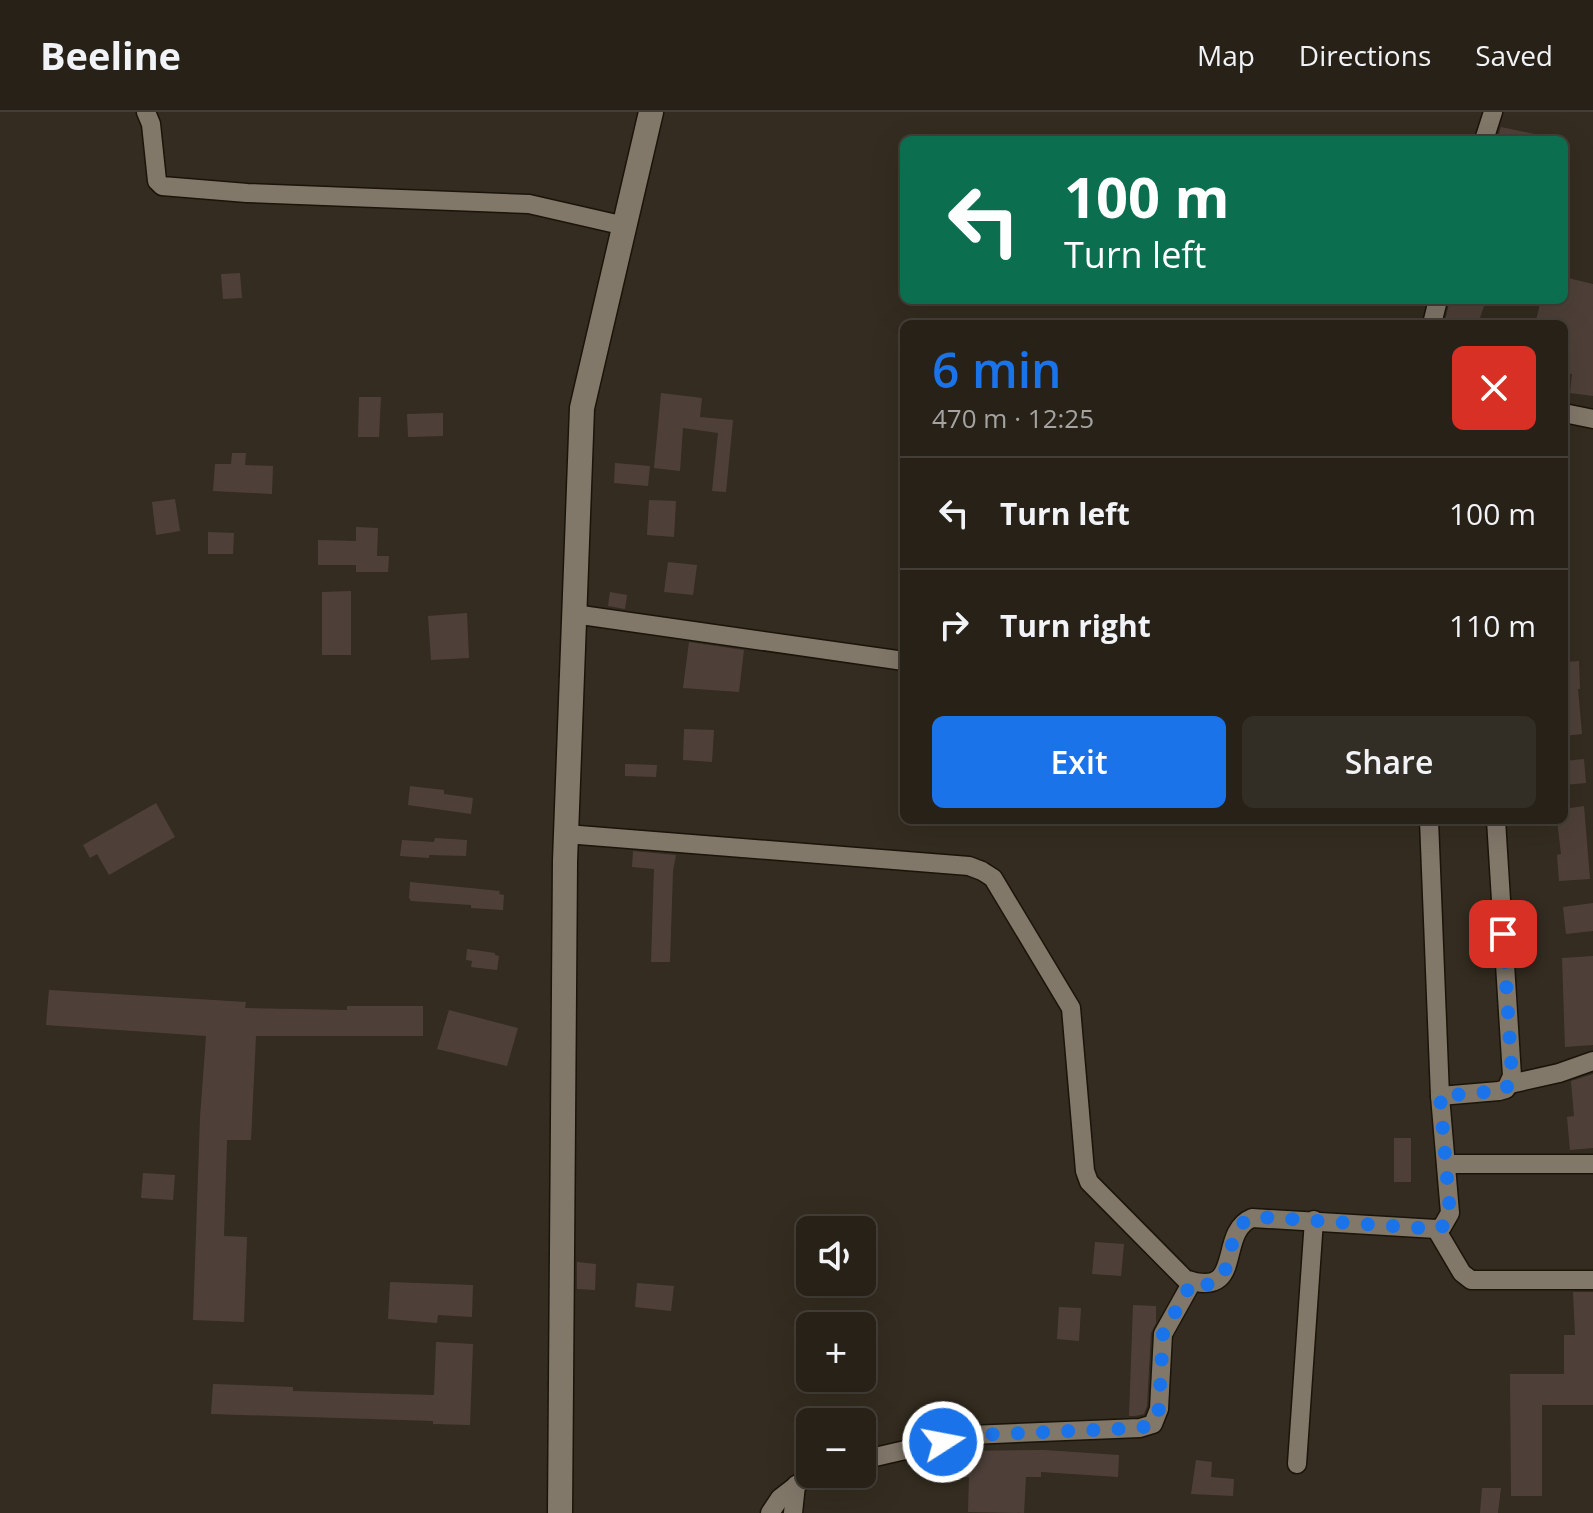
<!DOCTYPE html>
<meta charset="utf-8">
<style>
:root{--surface:#272118;--page:#332e25;--text:#f1f3f6;--muted:#a4a3a2;--line:#433e37;--accent:#1a73e8}
body{margin:0;font-family:"Open Sans",sans-serif;background:var(--page);color:var(--text);height:100vh;display:flex;flex-direction:column;font-size:30px;white-space:nowrap}
*{box-sizing:border-box;margin:0}
p{font-size:26px;color:var(--muted)}
.icon{flex:none;width:44px;height:44px;fill:none;stroke:currentColor;stroke-width:2;stroke-linecap:round;stroke-linejoin:round}
.map{position:relative;flex:1;overflow:hidden}
.drawer{position:absolute;left:900px;top:208px;width:668px;height:504px;display:flex;flex-direction:column;background:var(--surface);border-radius:12px;box-shadow:0 8px 32px #0002,0 0 0 2px var(--line)}
.drawer>*{flex:none}
.banner{position:absolute;left:900px;top:24px;width:668px;height:168px;border-radius:12px;box-shadow:0 8px 32px #0002,0 0 0 2px var(--line);background:#0b6e4f;color:#fff;overflow:hidden}
.tools{position:absolute;left:796px;top:1104px;display:grid;gap:16px}
.tools a{display:grid;place-items:center;width:80px;height:80px;border-radius:12px;background:var(--surface);box-shadow:0 8px 32px #0002,0 0 0 2px var(--line);font-size:40px}
.pin{position:absolute;display:grid;place-items:center;width:68px;height:68px;color:#fff;margin:-34px;border-radius:16px;box-shadow:0 4px 12px #0006}
.me{position:absolute;width:88px;margin:-44px;rotate:79deg;stroke-linejoin:round;filter:drop-shadow(0 0 6px #0008)}
.turn{display:flex;align-items:center;gap:28px;height:168px;padding:0 32px;font-size:36px}
.turn .icon{width:104px;height:104px;stroke-width:2.5}
.turn b{display:block;font-size:56px;line-height:68px}
.round{display:grid;place-items:center;flex:none;width:84px;height:84px;border-radius:12px;background:var(--page)}
.head{display:flex;align-items:center;justify-content:space-between;height:136px;padding:0 32px}
h1{font-size:48px;font-weight:600;line-height:60px;color:var(--accent)}
.button{display:flex;gap:16px;margin-top:auto;padding:16px 32px}
.button a{flex:1;height:92px;border-radius:12px;background:var(--accent);color:#fff;font-size:32px;font-weight:600;line-height:92px;text-align:center}
.button a+a{background:var(--page);color:var(--text)}
ul{padding:0;list-style:none}
li{display:flex;align-items:center;gap:24px;height:112px;padding:0 32px;border-top:2px solid var(--line)}
li div{flex:1}
li b{display:block;font-size:30px}
li em{font-style:normal}
header{display:flex;align-items:center;gap:48px;box-sizing:border-box;height:112px;padding:0 40px;background:var(--surface);border-bottom:2px solid var(--line)}
header strong{font-size:38px}
nav{display:flex;gap:44px;margin-inline-start:auto;font-size:28px}
.map>svg:first-child{display:block}
.building{fill:#4e4039}
.lines{fill:none;stroke-linecap:round;stroke-linejoin:round}
.minor-casing{stroke:#1b1409;stroke-width:21}
.secondary-casing{stroke:#1b1409;stroke-width:27}
.minor{stroke:#82786a;stroke-width:18}
.secondary{stroke:#82786a;stroke-width:24}
.route{stroke:#1a73e8;stroke-width:14;stroke-dasharray:0 25.2}
</style>
<header>
<strong>Beeline</strong>
<nav><a>Map</a><a>Directions</a><a>Saved</a></nav>
</header>
<div class="map">
<svg width="1593" height="1401" viewBox="0 0 1593 1401">
<rect width="100%" height="100%" fill="#342c20"/>
<g class="building">
<polygon points="1501,15 1539,23 1538,28 1497,28"/>
<polygon points="240,161 242,186 223,187 221,162"/>
<polygon points="1564,165 1593,172 1593,284 1570,281 1572,262 1564,261 1564,212 1535,212 1541,188 1564,188"/>
<polygon points="1450,188 1486,188 1478,212 1444,212"/>
<polygon points="661,281 702,286 700,305 733,308 726,380 712,379 718,321 683,316 680,359 654,356"/>
<polygon points="359,285 381,285 379,325 358,325"/>
<polygon points="443,301 443,324 408,325 407,302"/>
<polygon points="232,341 246,341 245,353 273,354 272,382 213,379 215,352 231,352"/>
<polygon points="615,351 650,354 648,374 614,371"/>
<polygon points="175,387 180,419 156,423 152,390"/>
<polygon points="649,388 676,389 674,425 647,423"/>
<polygon points="356,415 378,416 377,444 389,444 388,460 356,460 356,453 318,453 318,428 356,429"/>
<polygon points="208,420 234,421 233,442 208,442"/>
<polygon points="668,450 697,453 693,483 664,480"/>
<polygon points="351,479 351,543 322,543 322,480"/>
<polygon points="610,480 627,483 625,497 608,494"/>
<polygon points="467,501 469,546 431,548 428,504"/>
<polygon points="689,530 744,538 739,580 683,576"/>
<polygon points="1579,549 1580,577 1578,577 1582,622 1564,624 1564,550"/>
<polygon points="684,617 714,618 712,650 683,648"/>
<polygon points="1584,647 1586,671 1564,673 1564,649"/>
<polygon points="625,652 657,653 656,665 625,664"/>
<polygon points="410,674 444,678 444,682 473,686 471,702 408,693"/>
<polygon points="156,691 175,725 109,763 97,742 90,746 83,733"/>
<polygon points="1584,694 1590,767 1559,769 1557,743 1561,742 1557,708 1564,708 1564,697"/>
<polygon points="435,726 467,728 466,744 429,743 429,746 400,744 402,728 434,730"/>
<polygon points="633,739 676,743 673,759 670,850 651,850 654,757 632,755"/>
<polygon points="410,770 500,779 499,782 504,783 503,798 471,796 471,793 411,789 409,786"/>
<polygon points="1593,791 1593,819 1566,822 1563,795"/>
<polygon points="467,837 495,841 495,843 499,844 497,858 471,855 472,849 466,848"/>
<polygon points="1593,844 1593,933 1565,935 1562,846"/>
<polygon points="49,878 246,890 245,896 347,898 347,894 423,894 423,924 256,924 251,1028 227,1028 224,1124 247,1125 244,1210 193,1208 200,1005 206,924 46,913"/>
<polygon points="449,898 518,916 507,954 437,937"/>
<polygon points="1593,962 1593,1036 1570,1038 1567,1005 1574,1004 1571,969"/>
<rect x="1394" y="1026" width="17" height="44"/>
<polygon points="143,1061 175,1063 173,1088 141,1086"/>
<polygon points="1095,1130 1124,1132 1121,1164 1092,1162"/>
<polygon points="577,1150 596,1152 595,1178 577,1177"/>
<polygon points="390,1170 473,1173 472,1205 438,1203 437,1211 388,1207"/>
<polygon points="637,1171 674,1174 671,1199 635,1195"/>
<polygon points="1573,1180 1593,1180 1593,1293 1542,1293 1542,1384 1511,1384 1510,1262 1564,1262 1564,1223 1575,1223"/>
<polygon points="1133,1193 1156,1194 1156,1211 1151,1221 1147,1294 1144,1302 1135,1304 1129,1304"/>
<polygon points="1059,1195 1081,1196 1079,1229 1057,1227"/>
<polygon points="436,1230 473,1232 470,1313 433,1312 433,1309 211,1302 213,1272 293,1275 293,1279 434,1283"/>
<polygon points="1044,1338 1119,1343 1118,1365 1041,1360 1041,1365 1026,1365 1024,1401 968,1400 969,1365 964,1365 964,1339"/>
<polygon points="1196,1348 1212,1350 1211,1365 1234,1367 1233,1384 1191,1382"/>
<polygon points="1482,1376 1501,1376 1498,1401 1480,1401"/>
</g>
<g class="lines">
<g class="minor-casing">
<g id="minor">
<polyline points="146,0 151,12 157,69 162,74 247,81 529,92 625,114"/>
<polyline points="1484,28 1493,0"/>
<polyline points="1432,212 1438,188"/>
<polyline points="1564,301 1593,307"/>
<polyline points="574,502 904,549"/>
<path d="M 566,722 L 969,754 L 982,759 L 993,766 L 1071,896 L 1085,1059 L 1089,1070 L 1185,1167 C 1246,1188 1216,1121 1252,1106 L 1436,1117 L 1442,1115 L 1450,1101 L 1440,984 L 1429,708"/>
<polyline points="1510,972 1559,961 1593,949"/>
<polyline points="1440,984 1499,979 1506,977 1512,964 1496,708"/>
<polyline points="1446,1052 1593,1052"/>
<polyline points="1436,1117 1462,1161 1471,1168 1593,1168"/>
<polyline points="862,1348 970,1323 1140,1316 1153,1312 1159,1297 1163,1222 1192,1170"/>
<polyline points="1297,1352 1314,1108"/>
<polyline points="770,1401 780,1386 811,1362"/>
<polyline points="793,1401 796,1373"/>
</g>
</g>
<g class="secondary-casing">
<polyline id="secondary" points="560,1401 565,749 582,296 651,0"/>
</g>
<use href="#minor" class="minor"/>
<use href="#secondary" class="secondary"/>
</g>
<g class="lines">
<path class="route" d="M 943,1330 L 976,1323 L 1140,1316 L 1153,1312 L 1159,1297 L 1163,1222 L 1192,1170 C 1238,1185 1222,1129 1243,1111 C 1247,1106 1255,1106 1261,1105 L 1436,1117 L 1442,1115 L 1450,1101 L 1440,984 L 1499,979 L 1506,977 L 1512,964 L 1503,822"/>
</g>
</svg>
<div class="tools">
<a><svg class="icon" aria-label="sound" viewBox="0 0 24 24"><path d="M4 9h4l5-4v14l-5-4H4zM17 9q2 3 0 6"/></svg></a>
<a>+</a>
<a>−</a>
</div>
<div class="pin" style="left:1503px;top:822px;background:#d93025"><svg class="icon" aria-label="arrive" viewBox="0 0 24 24"><path d="M6 21V4h12l-3 4 3 4H6"/></svg></div>
<svg class="me" style="left:943px;top:1330px" viewBox="-20 -20 40 40"><circle r="17" fill="#1a73e8" stroke="#fff" stroke-width="3"/><path d="M0-11L8 9 0 5-8 9z" fill="#fff"/></svg>
<div class="banner">
<div class="turn"><svg class="icon" aria-label="left" viewBox="0 0 24 24"><path d="M17 20v-9H6M10 6l-5 5 5 5"/></svg><div><b>100 m</b>Turn left</div></div>
</div>
<section class="drawer">
<div class="head"><div><h1>6 min</h1><p>470 m · 12:25</p></div><a class="round" style="background:#d93025;color:#fff"><svg class="icon" aria-label="close" viewBox="0 0 24 24"><path d="M6 6l12 12M18 6L6 18"/></svg></a></div>
<ul>
<li><svg class="icon" aria-label="left" viewBox="0 0 24 24"><path d="M17 20v-9H6M10 6l-5 5 5 5"/></svg><div><b>Turn left</b></div><em>100 m</em></li>
<li><svg class="icon" aria-label="right" viewBox="0 0 24 24"><path d="M7 20v-9h11M14 6l5 5-5 5"/></svg><div><b>Turn right</b></div><em>110 m</em></li>
</ul>
<div class="button"><a>Exit</a><a>Share</a></div>
</section>
</div>
